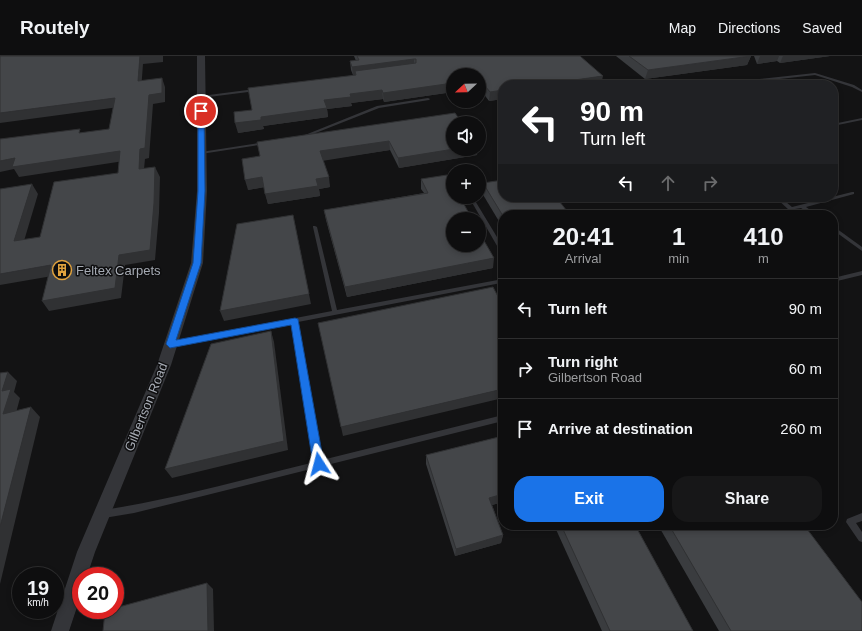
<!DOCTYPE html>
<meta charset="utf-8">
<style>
:root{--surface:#0e0e0f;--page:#171718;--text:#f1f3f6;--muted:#9b9c9e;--line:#2e2e2f;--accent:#1a73e8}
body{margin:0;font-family:Helvetica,sans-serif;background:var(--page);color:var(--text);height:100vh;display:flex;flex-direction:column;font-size:15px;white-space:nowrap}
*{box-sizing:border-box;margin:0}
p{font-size:13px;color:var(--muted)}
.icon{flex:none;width:22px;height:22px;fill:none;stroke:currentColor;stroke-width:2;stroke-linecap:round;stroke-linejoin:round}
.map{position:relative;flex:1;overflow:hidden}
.panel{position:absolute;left:498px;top:154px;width:340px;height:320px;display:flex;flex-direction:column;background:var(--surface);border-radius:16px;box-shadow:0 2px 6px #0003,0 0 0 1px var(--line)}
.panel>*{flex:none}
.banner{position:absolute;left:498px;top:24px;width:340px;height:122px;border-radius:16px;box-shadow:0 2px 6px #0003,0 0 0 1px var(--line);background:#202124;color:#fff;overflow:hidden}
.needle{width:26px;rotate:248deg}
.controls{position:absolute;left:446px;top:12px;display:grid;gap:8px}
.controls a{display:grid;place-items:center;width:40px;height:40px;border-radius:50%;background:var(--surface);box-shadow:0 2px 6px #0003,0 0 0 1px var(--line);font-size:20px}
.speed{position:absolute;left:12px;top:511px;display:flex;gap:8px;font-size:20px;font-weight:700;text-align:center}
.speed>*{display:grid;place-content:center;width:52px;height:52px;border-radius:50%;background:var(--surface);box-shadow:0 2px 6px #0003,0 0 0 1px var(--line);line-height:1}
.speed small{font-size:10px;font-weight:400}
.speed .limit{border:6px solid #d22;background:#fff;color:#111}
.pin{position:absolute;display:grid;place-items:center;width:34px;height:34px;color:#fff;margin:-17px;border:2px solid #fff;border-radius:50%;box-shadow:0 1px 4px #0007}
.me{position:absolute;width:44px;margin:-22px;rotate:351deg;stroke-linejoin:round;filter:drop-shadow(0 0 3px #0008)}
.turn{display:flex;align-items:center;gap:14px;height:84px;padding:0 16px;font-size:18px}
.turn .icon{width:52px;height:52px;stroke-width:2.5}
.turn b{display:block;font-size:28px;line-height:34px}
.lanes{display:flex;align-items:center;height:38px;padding:0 16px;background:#0003;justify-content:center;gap:20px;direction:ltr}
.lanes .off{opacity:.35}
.eta{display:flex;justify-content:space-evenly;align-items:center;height:68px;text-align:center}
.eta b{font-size:24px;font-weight:800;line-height:28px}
.primary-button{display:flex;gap:8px;margin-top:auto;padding:8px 16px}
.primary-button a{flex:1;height:46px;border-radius:16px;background:var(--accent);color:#fff;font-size:16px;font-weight:800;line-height:46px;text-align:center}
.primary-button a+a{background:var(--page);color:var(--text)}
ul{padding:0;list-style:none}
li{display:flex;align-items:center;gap:12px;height:60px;padding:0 16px;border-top:1px solid var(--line)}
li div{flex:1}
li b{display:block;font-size:15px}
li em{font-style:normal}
header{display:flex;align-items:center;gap:24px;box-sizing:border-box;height:56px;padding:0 20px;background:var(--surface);border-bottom:1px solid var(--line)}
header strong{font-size:19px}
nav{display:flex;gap:22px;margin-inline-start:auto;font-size:14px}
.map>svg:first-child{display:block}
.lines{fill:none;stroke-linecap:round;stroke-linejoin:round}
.service{fill:#343539;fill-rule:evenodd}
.minor{fill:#343539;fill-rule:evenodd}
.wall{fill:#3a3c3f}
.shaded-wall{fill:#303133}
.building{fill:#444649;stroke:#303133}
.route{fill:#1a73e8;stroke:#114b97}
.labels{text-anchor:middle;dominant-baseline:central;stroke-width:3;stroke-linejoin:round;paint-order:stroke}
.poi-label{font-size:13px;fill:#a5aab3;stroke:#0e0e0f;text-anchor:start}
.street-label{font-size:13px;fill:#a5aab3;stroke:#0e0e0f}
</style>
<header>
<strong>Routely</strong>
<nav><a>Map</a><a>Directions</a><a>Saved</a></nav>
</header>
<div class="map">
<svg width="862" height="575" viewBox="0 0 862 575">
<rect width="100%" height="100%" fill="#131314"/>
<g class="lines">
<g class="service">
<polygon points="815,17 854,29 862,34 862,36 852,31 815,19 725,29 713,29 715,28"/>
<polygon points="255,33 256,33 256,35 201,42 199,41 201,40"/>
<polygon points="428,42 430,43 429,44 379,52 303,82 300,81 377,50"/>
<polygon points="862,62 862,64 833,70 833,68"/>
<polygon points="265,86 267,87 266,88 201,98 199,97 201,96"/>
<polygon points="852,136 854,136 854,138 806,151 817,159 812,159 801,152 789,154 775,141 780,141 792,151"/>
<polygon points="470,142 472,142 474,143 503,191 503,197 500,195 470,143"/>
<path d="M 313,170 L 315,170 L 317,171 L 337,254 L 503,223 L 503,228 L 501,227 L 298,266 L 322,404 L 503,359 L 503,365 L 203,440 L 134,457 L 104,462 L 101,461 L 100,458 L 101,455 L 104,454 C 175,443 245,423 315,406 L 292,267 L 172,290 L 169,288 L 172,286 L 332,255 L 313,171 Z"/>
<polygon points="833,170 862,191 862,195 833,174"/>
<polygon points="862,215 862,219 833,226 833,222"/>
<polygon points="862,457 862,465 856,467 862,476 862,486 859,485 846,466 847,463"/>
</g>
<polygon class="minor" points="197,0 205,0 207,135 203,207 171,309 95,496 87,520 81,520 81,539 69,575 51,575 77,496 157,309 191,207 197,135"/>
</g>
<g class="wall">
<polygon points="354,0 580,0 503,29 503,43 489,45 480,33 453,19 453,36 384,46 383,43 351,47 352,50 327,53 328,61 263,70 264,73 238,77 252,54 353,19 351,14 350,5 356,5"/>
<polygon points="616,0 751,0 747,9 645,23"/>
<polygon points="754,0 830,0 780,7 777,5 757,8"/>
<polygon points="455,57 477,99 399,112 390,94 323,104 330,131 319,133 320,140 268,148 264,131 248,134 260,100"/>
<polygon points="421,123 493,212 347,241 326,164 324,154 424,137 421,133"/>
<polygon points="483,127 503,159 503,172 482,137"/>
<polygon points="503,380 503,446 492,449 503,479 501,487 455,500 426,408 426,399"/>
<polygon points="554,469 635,469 693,575 602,575"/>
<polygon points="658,469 804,469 862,575 719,575"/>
</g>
<g class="shaded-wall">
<polygon points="140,0 163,0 163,6 143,8 141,35 138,25"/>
<polygon points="751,0 747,9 645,23 648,14"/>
<polygon points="760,0 779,0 777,5 757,8"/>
<polygon points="783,0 830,0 780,7"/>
<polygon points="414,3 414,12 355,15 355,19 353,19 352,11"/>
<polygon points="603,20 601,29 539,29"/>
<polygon points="162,22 165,31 165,46 153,48 149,102 145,103 143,123 139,113 140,93 149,39"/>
<rect x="479" y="24" width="1" height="9"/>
<polygon points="453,27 453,36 384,46 383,37"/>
<polygon points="382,34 383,43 351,47 352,50 327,53 328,61 263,70 264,73 238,77 235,67 350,38"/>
<polygon points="503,34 503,43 489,45 490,36"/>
<polygon points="115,42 119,51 0,67 0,57"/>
<polygon points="389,85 390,94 322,105 320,95"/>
<polygon points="454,93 478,93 477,99 399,112 398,102"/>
<polygon points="120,95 124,105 19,121 14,113 0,116 0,105 15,102"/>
<polygon points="155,111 160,121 159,157 155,204 125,209 121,242 49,255 42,245 119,199"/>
<polygon points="262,121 265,131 248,134 245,124"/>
<polygon points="329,121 330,131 319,133 320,140 268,148 265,138 316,123"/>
<polygon points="32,128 38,138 21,195 14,185"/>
<polygon points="293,159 311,248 224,265 220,255"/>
<polygon points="494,202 493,212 347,241 345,231"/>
<polygon points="51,209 58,219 0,229 0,218"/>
<polygon points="271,275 274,286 288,394 172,422 165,413"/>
<polygon points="8,316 17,325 14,336 20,342 13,368 3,358 2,335"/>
<polygon points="503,333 503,342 343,380 341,371"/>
<polygon points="31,351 40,361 0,528 0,471"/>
<polygon points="503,438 503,446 488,450 489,442"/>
<polygon points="503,479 501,487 455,500 456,493"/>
<polygon points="207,527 213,533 214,575 208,575"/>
</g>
<g class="building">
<polygon points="0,0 140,0 138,25 162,22 162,37 149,39 145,92 140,93 139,113 155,111 154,147 150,194 119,199 115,232 42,245 51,209 0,218 0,133 32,128 14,185 40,181 54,126 118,117 120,95 12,111 15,102 0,105 0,83 80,73 79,77 109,73 115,42 0,57"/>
<polygon points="357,0 580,0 603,20 539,29 503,29 503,34 490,36 480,24 479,24 479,19 453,19 453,27 383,37 382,34 350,38 351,41 324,44 327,52 261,61 261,64 235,67 234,56 252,54 248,32 356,19 355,15 416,7 416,3 414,3 352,11 350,5 359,4"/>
<polygon points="629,0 751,0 648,14"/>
<polygon points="455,57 462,67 453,67 453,93 454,93 398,102 389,85 320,95 329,121 316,123 318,130 265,138 262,121 245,124 242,103 260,100 257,86"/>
<polygon points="447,119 453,129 453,141 460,141 472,163 453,163 453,189 479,189 479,176 494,202 345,231 324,154 428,137 421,123"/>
<polygon points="503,124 503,141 556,141 570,159 503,159 503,160 483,127"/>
<polygon points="293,159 309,238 220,255 237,168"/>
<polygon points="493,231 503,250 503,333 341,371 318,267"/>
<polygon points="271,275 284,385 165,413 211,288"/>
<polygon points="8,316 2,335 11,333 3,358 31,351 0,471 0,317"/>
<polygon points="503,380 503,438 489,442 503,479 456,493 426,399"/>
<polygon points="561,469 635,469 693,575 610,575"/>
<polygon points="669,469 804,469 862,546 862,575 731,575"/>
<polygon points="207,527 208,575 103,575 105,555 109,554 115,554 115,552"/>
</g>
<polygon class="route" points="201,53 204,55 205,135 201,207 176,284 295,262 298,263 324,408 323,412 319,413 315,412 313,408 291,269 170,292 166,288 193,207 198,135 198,55"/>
<defs>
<g id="building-ring" transform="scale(1)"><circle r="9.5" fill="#0e0e0f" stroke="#e0a23e" stroke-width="1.5"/><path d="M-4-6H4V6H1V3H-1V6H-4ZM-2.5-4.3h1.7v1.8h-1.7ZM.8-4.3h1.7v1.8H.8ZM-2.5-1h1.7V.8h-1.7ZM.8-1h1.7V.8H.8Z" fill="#e0a23e"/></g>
</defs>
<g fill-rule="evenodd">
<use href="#building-ring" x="62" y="214"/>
</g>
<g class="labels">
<g class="poi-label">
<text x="76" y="214">Feltex Carpets</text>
</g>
<g class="street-label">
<text transform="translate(146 351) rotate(-68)">Gilbertson Road</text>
</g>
</g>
</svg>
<div class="controls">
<a><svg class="needle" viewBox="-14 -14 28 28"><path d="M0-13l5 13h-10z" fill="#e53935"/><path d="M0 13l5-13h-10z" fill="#9b9c9e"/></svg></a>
<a><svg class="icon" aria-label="sound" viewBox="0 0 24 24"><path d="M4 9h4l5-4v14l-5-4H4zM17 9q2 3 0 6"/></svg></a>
<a>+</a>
<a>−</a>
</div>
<div class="speed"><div>19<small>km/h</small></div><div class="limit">20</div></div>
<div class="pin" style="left:201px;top:55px;background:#d93025"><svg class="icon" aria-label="arrive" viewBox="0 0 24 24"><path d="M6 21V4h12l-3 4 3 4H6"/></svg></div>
<svg class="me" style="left:319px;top:408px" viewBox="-20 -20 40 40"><path d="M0-17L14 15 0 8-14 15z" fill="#1a73e8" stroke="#fff" stroke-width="4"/></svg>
<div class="banner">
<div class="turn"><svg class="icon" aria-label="left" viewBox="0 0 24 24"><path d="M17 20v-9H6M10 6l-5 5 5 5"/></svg><div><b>90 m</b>Turn left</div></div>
<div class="lanes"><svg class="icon" aria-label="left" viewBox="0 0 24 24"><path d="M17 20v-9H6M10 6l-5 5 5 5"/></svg><svg class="icon off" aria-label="ahead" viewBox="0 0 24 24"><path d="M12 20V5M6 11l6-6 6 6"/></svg><svg class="icon off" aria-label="right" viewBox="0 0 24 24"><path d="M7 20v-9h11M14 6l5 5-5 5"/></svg></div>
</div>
<section class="panel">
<div class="eta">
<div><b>20:41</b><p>Arrival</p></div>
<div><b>1</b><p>min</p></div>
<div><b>410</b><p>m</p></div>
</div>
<ul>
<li><svg class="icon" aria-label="left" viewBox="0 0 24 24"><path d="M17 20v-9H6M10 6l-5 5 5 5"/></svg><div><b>Turn left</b></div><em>90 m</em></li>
<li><svg class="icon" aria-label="right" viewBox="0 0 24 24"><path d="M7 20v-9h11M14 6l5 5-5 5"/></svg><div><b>Turn right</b><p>Gilbertson Road</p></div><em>60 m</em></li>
<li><svg class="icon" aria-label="arrive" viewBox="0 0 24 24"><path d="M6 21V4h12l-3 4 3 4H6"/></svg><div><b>Arrive at destination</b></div><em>260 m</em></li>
</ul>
<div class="primary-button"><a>Exit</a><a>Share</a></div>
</section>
</div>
